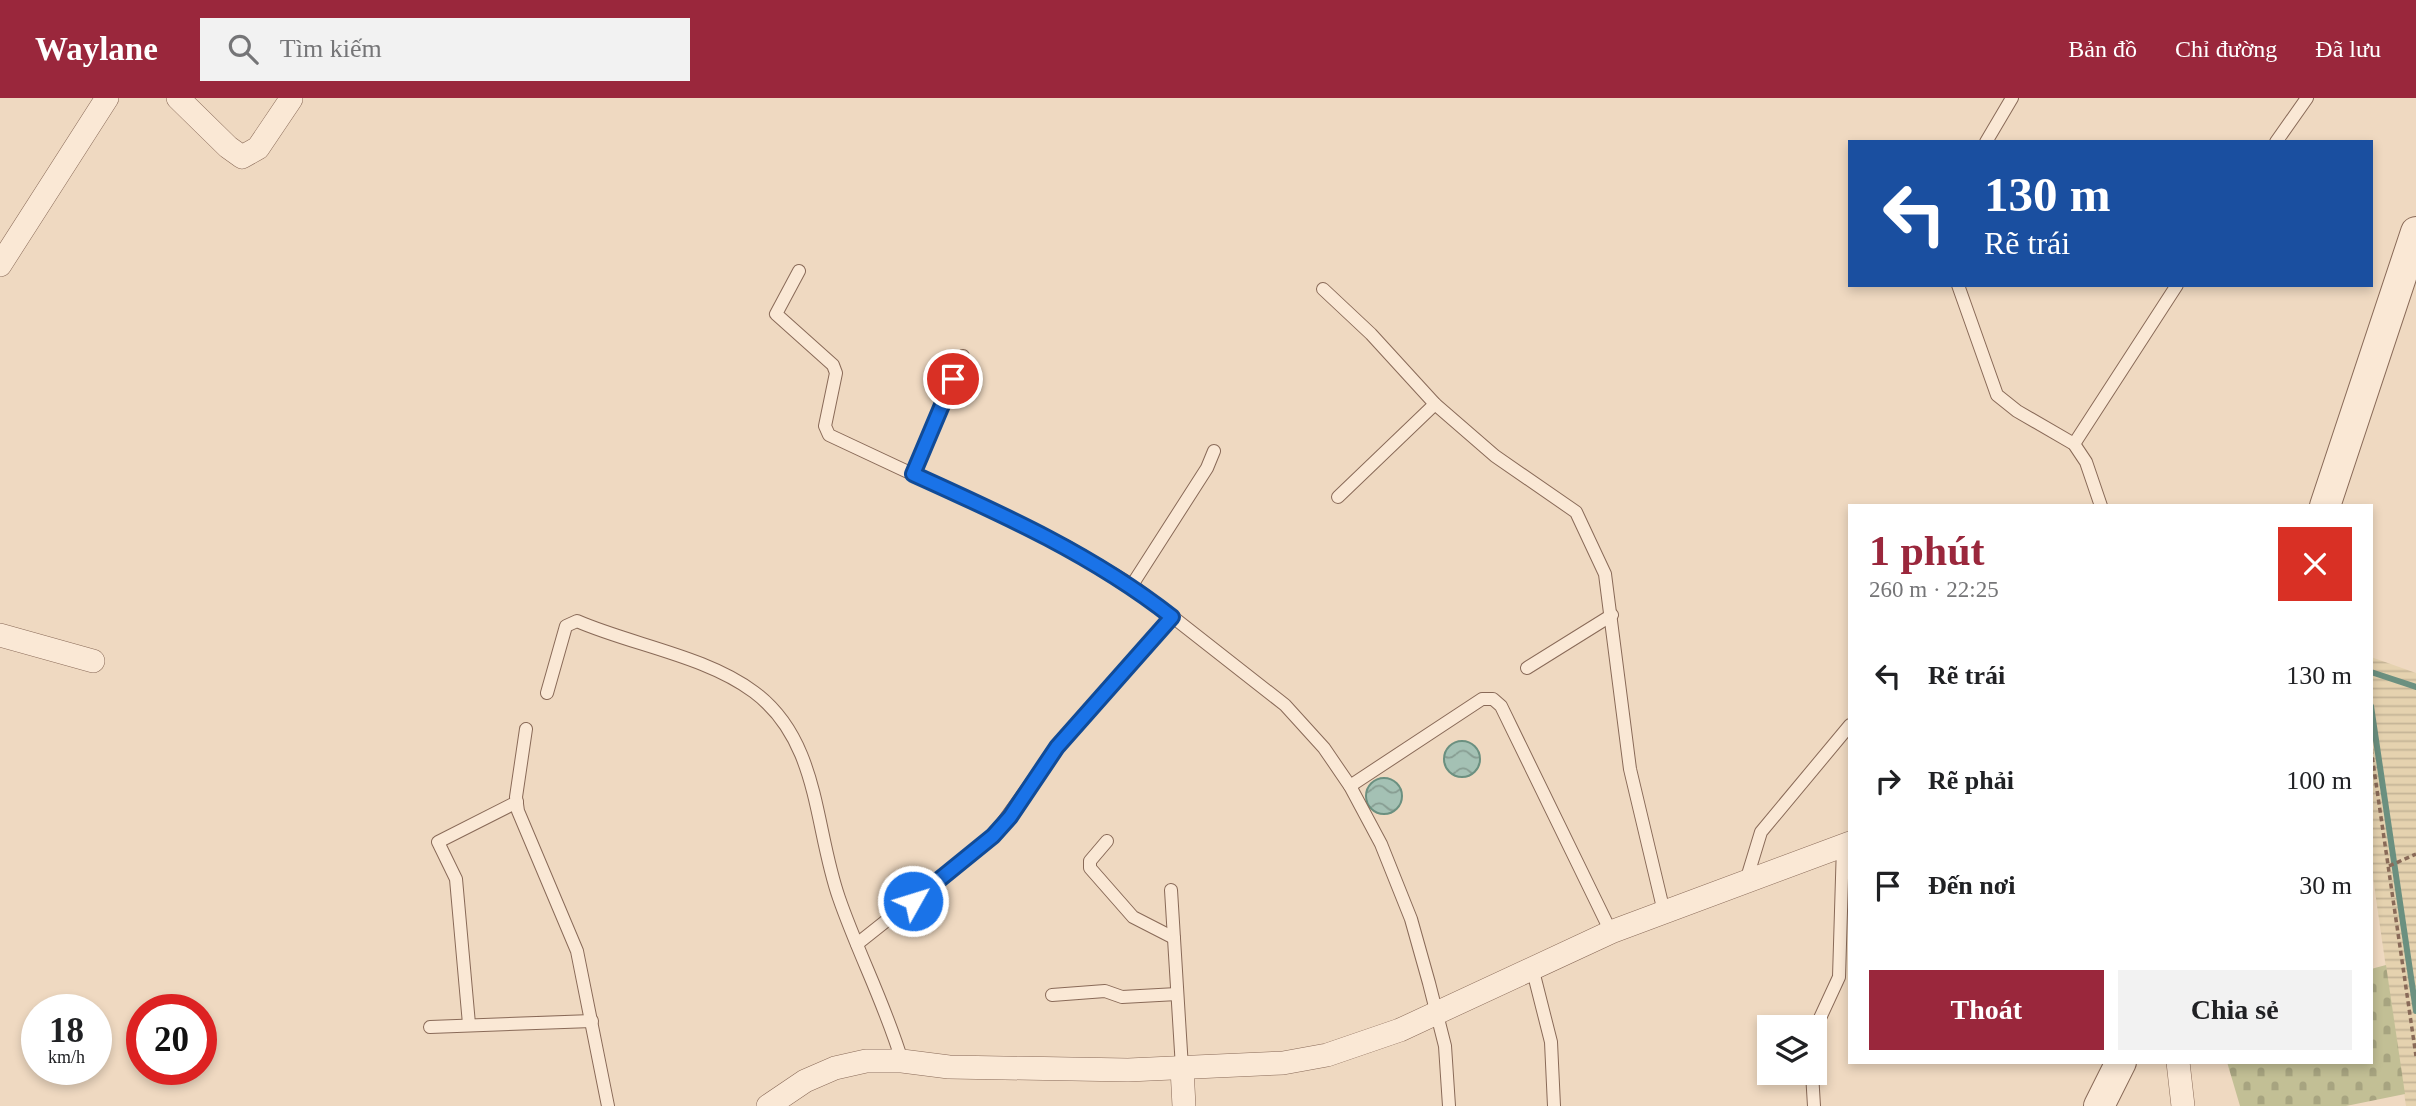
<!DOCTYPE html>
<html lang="vi">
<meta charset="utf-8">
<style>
:root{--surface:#fff;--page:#f2f2f2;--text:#202124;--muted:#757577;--accent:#9a273c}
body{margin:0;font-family:"Times New Roman",serif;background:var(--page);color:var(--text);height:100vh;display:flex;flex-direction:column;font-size:26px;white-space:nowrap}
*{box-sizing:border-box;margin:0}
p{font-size:23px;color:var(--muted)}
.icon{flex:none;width:38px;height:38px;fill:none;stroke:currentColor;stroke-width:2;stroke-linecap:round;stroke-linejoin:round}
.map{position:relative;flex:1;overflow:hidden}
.drawer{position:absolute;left:1848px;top:406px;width:525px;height:560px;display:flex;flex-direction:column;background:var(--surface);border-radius:0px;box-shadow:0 4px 10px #0003}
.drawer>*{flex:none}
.top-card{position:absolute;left:1848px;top:42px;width:525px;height:147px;border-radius:0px;box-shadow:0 4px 10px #0003;background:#1a4fa0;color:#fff;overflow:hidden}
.buttons{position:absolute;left:1757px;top:917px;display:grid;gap:14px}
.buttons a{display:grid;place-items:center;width:70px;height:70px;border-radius:0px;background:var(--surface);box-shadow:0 4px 10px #0003;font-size:35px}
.speed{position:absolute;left:21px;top:896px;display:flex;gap:14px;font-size:35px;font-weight:700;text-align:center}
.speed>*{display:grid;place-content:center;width:91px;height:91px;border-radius:50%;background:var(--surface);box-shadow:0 4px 10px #0003;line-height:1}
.speed small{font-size:18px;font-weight:400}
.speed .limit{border:10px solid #d22;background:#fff;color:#111}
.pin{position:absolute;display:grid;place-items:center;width:60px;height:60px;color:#fff;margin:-30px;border:4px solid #fff;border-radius:50%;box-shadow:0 2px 7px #0007}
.me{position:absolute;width:77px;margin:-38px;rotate:51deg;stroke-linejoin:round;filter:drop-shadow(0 0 5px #0008)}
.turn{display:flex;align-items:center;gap:24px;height:147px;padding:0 21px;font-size:32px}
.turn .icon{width:91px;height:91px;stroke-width:2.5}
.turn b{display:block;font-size:49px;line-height:60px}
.round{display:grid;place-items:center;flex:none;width:74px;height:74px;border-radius:0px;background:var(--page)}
.overview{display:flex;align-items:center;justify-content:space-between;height:119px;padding:0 21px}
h1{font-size:42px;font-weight:700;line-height:52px;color:var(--accent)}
.primary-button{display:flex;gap:14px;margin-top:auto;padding:14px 21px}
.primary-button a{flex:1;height:80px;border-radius:0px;background:var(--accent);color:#fff;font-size:28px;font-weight:700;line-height:80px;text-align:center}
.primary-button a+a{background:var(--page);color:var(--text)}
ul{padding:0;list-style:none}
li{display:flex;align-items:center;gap:21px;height:105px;padding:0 21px}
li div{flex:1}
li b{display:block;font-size:26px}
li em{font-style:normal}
header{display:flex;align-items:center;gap:42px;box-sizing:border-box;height:98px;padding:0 35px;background:var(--accent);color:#fff}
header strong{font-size:33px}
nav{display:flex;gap:38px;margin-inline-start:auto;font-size:24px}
.search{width:490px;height:63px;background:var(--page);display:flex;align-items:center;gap:18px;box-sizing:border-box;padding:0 24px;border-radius:0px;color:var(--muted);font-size:26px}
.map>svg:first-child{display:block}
.farmland{fill:url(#farmland-rules)}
.cemetery{fill:url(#cemetery-stones)}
.water{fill:url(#water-waves);stroke:#6b9080;stroke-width:2}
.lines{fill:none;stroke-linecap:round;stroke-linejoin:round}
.stream{stroke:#6b9080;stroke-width:6}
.service-casing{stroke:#896a58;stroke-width:14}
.minor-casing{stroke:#896a58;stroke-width:24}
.tertiary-casing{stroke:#896a58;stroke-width:32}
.path{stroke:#896a58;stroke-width:3.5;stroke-dasharray:5 3.5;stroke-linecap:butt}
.service{stroke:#fae8d5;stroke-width:12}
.minor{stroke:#fae8d5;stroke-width:23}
.tertiary{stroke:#fae8d5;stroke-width:30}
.route-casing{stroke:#114b97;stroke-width:18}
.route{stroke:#1a73e8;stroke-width:12}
</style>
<header>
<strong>Waylane</strong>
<div class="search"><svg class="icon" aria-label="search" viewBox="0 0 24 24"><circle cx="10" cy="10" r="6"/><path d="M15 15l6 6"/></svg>Tìm kiếm</div>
<nav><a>Bản đồ</a><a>Chỉ đường</a><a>Đã lưu</a></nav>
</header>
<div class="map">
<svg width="2416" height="1008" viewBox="0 0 2416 1008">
<defs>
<pattern id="farmland-rules" width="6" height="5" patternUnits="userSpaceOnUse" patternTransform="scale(1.75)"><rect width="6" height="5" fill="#e5d2af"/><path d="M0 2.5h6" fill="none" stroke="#c5b496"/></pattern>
<pattern id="cemetery-stones" width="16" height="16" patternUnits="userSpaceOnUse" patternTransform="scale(1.75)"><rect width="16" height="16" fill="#c2bf95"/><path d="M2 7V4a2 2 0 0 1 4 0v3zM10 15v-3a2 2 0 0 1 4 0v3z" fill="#a7a480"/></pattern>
<pattern id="water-waves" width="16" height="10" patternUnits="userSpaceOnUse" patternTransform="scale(1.75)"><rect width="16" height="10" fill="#a4c1b4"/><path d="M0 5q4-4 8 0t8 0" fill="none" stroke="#879d92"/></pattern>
</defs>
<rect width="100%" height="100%" fill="#efd9c1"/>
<polygon class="farmland" points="2371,559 2416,575 2416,1008 2406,1008 2371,766"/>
<polygon class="cemetery" points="2386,867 2405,996 2346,1008 2240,1008 2227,964 2371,964 2371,871"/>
<g class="water">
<circle cx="1462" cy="661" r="18"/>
<circle cx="1384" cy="698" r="18"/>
</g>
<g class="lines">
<g class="stream">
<polyline points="2371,574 2416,589"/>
<polyline points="2371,608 2416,913"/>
</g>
<g class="service-casing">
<g id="service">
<polyline points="1986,44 2012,0"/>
<polyline points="2276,44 2307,0"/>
<polyline points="799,173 776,216 833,267 836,275 825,328 829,337 1066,448 1132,487 1285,607 1324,650 1350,688 1381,746 1411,821 1429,885 1445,948 1449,1008"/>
<polyline points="1958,187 1997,297 2017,313 2074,346 2086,364 2101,408"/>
<polyline points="1323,191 1371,236 1435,306 1495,358 1576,414 1605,476 1630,671 1664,814"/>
<polyline points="2074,346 2177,187"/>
<polyline points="913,376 963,258"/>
<polyline points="1338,399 1435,306"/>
<polyline points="1132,487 1207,370 1214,353"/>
<polyline points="1527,570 1612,517"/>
<path d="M 547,595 L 566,528 L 577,523 C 632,547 706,558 754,594 C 820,643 814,729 839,800 C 858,855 885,906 902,963"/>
<polyline points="526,631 516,699 518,713 577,853 608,1008"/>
<polyline points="1350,688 1482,601 1493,601 1501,608 1611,834"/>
<polyline points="1107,743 1090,763 1090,770 1133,819 1174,840"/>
<polyline points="1746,783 1761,734 1850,627"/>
<polyline points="1171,792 1182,970"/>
<polyline points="857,846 993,738 1057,649 1172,519"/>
<polyline points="1532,869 1551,944 1554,1008"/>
<polyline points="1052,897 1105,893 1122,899 1177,896"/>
<polyline points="469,926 456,781 438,744 517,704"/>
<polyline points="430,929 592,923"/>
<polyline points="1815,931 1839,879 1843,747"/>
<polyline points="1812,975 1814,1008"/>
</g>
</g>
<g class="minor-casing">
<g id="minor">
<polyline points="178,0 228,49 242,59 258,50 291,1"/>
<polyline points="0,167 107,0"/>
<polyline points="0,537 93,563"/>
<polyline points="2178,964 2183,1008"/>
<polyline points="1182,970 1184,1008"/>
<polyline points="768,1008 805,983 835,970 866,963 902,963 949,969 1128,972 1283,965 1327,957 1400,932 1611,834 1850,745"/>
</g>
</g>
<g class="tertiary-casing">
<g id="tertiary">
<polyline points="2325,408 2416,134"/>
<polyline points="2099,1008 2121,964"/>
</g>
</g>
<g class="path">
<polyline points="2371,651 2416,958"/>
<polyline points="2389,768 2416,756"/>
</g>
<use href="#service" class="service"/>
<use href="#minor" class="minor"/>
<use href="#tertiary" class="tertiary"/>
</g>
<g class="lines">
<g class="route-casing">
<path id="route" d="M 913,803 L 993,738 L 1010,719 L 1057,649 L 1172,519 C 1093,457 1004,417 913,376 L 953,281"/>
</g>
<use href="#route" class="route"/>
</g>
</svg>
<div class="buttons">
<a><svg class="icon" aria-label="layers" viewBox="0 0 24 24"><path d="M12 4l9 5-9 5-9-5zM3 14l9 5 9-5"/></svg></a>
</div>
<div class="speed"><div>18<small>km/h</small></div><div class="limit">20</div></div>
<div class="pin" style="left:953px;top:281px;background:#d93025"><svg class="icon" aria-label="arrive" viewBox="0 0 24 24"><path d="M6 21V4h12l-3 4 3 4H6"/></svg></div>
<svg class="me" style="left:913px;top:803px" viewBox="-20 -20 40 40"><circle r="17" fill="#1a73e8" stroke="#fff" stroke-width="3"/><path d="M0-11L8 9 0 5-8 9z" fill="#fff"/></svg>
<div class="top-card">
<div class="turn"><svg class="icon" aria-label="left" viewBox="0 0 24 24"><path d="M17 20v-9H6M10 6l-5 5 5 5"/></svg><div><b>130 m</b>Rẽ trái</div></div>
</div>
<section class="drawer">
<div class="overview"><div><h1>1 phút</h1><p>260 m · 22:25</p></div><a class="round" style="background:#d93025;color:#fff"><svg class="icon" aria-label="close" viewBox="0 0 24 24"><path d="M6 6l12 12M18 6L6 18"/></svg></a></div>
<ul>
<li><svg class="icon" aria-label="left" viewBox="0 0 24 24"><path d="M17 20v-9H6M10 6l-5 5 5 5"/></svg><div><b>Rẽ trái</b></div><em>130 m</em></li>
<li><svg class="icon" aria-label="right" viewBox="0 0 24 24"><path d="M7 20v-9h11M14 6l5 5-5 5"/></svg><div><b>Rẽ phải</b></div><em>100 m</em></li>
<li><svg class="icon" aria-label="arrive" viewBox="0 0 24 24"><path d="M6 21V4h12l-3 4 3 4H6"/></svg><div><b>Đến nơi</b></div><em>30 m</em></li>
</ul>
<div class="primary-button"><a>Thoát</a><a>Chia sẻ</a></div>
</section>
</div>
